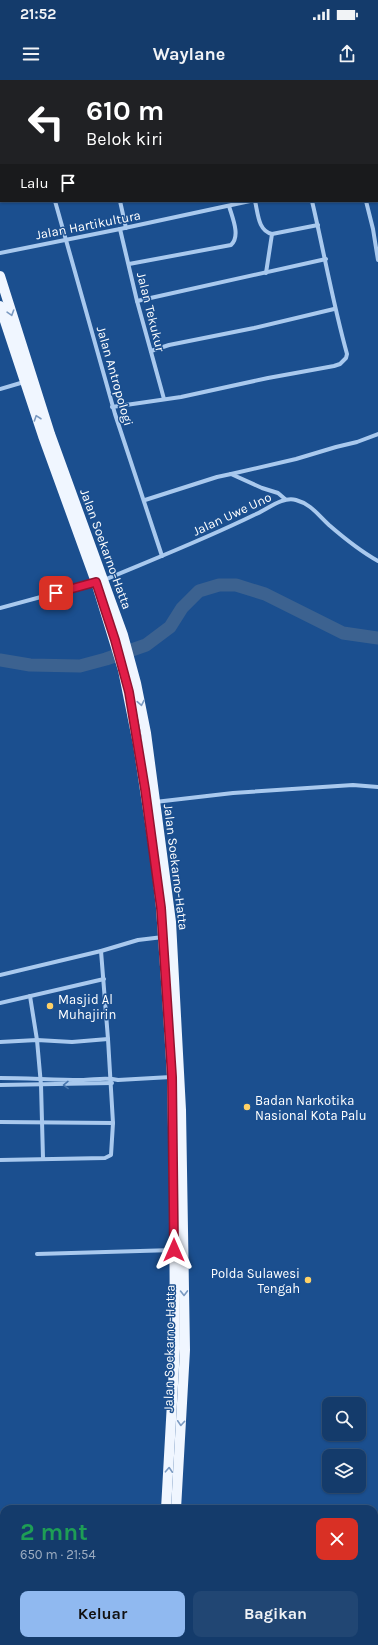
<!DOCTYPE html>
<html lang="id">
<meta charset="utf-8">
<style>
:root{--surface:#143b6b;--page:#214673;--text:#f1f3f6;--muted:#9dadc1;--line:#33557e;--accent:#90b9f0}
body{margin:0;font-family:Karla,sans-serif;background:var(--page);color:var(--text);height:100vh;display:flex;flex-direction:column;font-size:15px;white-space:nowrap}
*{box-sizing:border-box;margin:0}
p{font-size:13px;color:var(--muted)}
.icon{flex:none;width:22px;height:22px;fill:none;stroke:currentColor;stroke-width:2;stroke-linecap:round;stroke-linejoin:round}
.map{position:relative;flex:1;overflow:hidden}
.panel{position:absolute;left:0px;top:1425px;width:378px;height:140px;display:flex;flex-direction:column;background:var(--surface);border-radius:12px 12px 0 0;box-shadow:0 1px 3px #0004,0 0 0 1px var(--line)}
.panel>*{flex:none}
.top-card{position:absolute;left:0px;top:0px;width:378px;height:122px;box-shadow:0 1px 3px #0004,0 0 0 1px var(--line);background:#202124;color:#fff;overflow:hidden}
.controls{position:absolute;left:322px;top:1317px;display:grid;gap:8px}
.controls a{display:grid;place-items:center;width:44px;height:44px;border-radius:8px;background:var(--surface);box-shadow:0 1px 3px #0004,0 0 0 1px var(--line);font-size:20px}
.pin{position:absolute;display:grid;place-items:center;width:34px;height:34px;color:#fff;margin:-17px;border-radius:8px;box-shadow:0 2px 6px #0006}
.me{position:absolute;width:44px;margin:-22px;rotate:0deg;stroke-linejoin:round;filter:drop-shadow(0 0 3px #0008)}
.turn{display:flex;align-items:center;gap:14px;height:84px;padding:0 20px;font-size:18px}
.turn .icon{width:52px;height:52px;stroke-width:2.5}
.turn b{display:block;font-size:28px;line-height:34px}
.then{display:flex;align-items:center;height:38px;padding:0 20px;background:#0003;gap:8px;font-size:15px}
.round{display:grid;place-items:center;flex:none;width:42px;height:42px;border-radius:8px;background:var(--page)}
.summary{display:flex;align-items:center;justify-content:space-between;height:68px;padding:0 20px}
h1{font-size:24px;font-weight:700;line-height:30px;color:#1e9e55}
.button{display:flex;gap:8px;margin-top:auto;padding:8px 20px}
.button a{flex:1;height:46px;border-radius:8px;background:var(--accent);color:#111;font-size:16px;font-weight:700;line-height:46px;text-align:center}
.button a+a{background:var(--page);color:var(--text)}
.status{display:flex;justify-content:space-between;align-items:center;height:28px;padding:0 20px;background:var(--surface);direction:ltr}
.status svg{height:11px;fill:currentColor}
header{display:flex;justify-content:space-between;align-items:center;height:52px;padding:0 20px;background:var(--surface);font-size:18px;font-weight:700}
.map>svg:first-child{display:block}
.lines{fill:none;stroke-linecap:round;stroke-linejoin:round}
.river{stroke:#3c6290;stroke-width:13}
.street{stroke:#a9c9ee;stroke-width:4}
.primary{stroke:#f0f6ff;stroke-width:10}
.oneway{stroke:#7b9ac1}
.oneway2{stroke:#4674ac}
.route-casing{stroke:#92132f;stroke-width:10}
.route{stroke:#e11d48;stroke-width:7}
.poi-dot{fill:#ffd166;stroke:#1b4f8f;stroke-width:1.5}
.labels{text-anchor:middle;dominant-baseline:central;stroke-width:3;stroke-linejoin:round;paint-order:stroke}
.street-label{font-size:13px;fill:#fff;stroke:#1b4f8f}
.poi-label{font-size:13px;fill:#fff;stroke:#1b4f8f;text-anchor:start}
</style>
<div class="status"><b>21:52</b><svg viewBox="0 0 49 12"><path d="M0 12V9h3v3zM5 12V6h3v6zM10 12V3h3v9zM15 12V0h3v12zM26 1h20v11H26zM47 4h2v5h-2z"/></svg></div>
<header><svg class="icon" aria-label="menu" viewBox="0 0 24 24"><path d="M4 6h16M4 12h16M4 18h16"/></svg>Waylane<svg class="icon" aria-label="share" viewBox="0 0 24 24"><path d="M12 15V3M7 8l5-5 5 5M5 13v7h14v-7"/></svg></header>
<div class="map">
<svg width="378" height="1565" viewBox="0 0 378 1565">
<rect width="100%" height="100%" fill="#1b4f8f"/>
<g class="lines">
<polyline class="river" points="0,580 30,585 80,586 106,579 146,565 170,547 182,528 199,511 219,505 236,505 265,514 343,553 378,558"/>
<g class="street">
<polyline points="4,0 4,1"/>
<polyline points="93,0 94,1"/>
<polyline points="174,0 174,1"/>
<polyline points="234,0 234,1"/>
<polyline points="287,0 287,1"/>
<polyline points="341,0 341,1"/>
<polyline points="377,7 378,7"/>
<polyline points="377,55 378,54"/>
<polyline points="0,84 1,84"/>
<polyline points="377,95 378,94"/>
<polyline points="55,121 115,334 162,476"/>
<polyline points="120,121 126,148"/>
<path d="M 255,121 C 258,133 258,151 272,154"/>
<polyline points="366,121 373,149 378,180"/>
<polyline points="120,149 137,221 164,319"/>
<polyline points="0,173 120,149 250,121"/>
<path d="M 129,184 L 231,165 C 241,156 232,137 229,126"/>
<polyline points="266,193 272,154 318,145"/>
<polyline points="137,221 326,179"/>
<polyline points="151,271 169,265 254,248 334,229"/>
<polyline points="0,309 24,302"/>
<path d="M 112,327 L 181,317 L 268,298 L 334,286 L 340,284 L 346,278 L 347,274 C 333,224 324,172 312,121"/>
<polyline points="231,394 296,379 336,367 357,362 378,354"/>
<polyline points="145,420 217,397 231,394 262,408 278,413 285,419"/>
<path d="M 104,500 C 154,479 205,459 254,435 C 267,430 282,416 296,420 C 311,424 318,435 329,445 C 344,458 360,471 378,481"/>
<polyline points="0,528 96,502"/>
<polyline points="155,722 233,713 353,705 378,707"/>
<polyline points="0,895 101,871 138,860 163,857"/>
<polyline points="30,916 37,960 41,1005 43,1078"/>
<polyline points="0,923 104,899"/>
<polyline points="0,962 37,960 72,962 108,959"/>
<path d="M 0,998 C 27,998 54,1000 81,1000 C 94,1000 106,997 118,1000 L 171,997"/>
<polyline points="0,1005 112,1003"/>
<polyline points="0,1042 113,1043"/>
<polyline points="0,1080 105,1078 111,1075 113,1043 108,959 101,871"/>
<polyline points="37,1174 174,1170"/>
<polyline points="0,1458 4,1462"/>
<polyline points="17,1561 18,1565"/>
</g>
<g class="primary">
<polyline points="0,196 50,354 123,555 136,603 146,653 171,842 181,1030 185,1270 176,1429"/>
<polyline points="0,226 43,356 96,502 123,590 138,664 156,783 161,828 167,916 172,997 174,1099 175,1269 166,1429"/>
<polyline points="153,1565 153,1561"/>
<polyline points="168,1565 168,1561"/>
</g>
</g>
<defs><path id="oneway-chevron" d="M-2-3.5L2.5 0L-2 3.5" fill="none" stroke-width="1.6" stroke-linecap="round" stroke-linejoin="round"/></defs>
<g class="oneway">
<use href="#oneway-chevron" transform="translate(11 233) rotate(73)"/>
<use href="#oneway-chevron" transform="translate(37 338) rotate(-109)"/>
<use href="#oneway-chevron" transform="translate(141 623) rotate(79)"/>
<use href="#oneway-chevron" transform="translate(184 1213) rotate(89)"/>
<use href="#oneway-chevron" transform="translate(181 1343) rotate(94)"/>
<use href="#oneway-chevron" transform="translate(169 1390) rotate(-87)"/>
</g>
<use class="oneway2" href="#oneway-chevron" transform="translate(66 1005) rotate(179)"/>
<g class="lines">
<g class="route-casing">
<polyline id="route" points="56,513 96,502 115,560 129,612 145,709 161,828 172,997 174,1170"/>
</g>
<use href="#route" class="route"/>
</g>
<g class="poi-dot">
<circle cx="50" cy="926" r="4"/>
<circle cx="247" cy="1027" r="4"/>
<circle cx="308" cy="1200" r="4"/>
</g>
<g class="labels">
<g class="street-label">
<text transform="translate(88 145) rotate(-11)">Jalan Hartikultura</text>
<text transform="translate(151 232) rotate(76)">Jalan Tekukur</text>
<text transform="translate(115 296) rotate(74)">Jalan Antropologi</text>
<text transform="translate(232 434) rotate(-25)">Jalan Uwe Uno</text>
<text transform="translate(106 469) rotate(70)">Jalan Soekarno-Hatta</text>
<text transform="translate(176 787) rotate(83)">Jalan Soekarno-Hatta</text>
<text transform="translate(169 1268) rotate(-89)">Jalan Soekarno-Hatta</text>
</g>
<g class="poi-label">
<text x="58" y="919">Masjid Al<tspan x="58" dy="15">Muhajirin</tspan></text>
<text x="255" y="1020">Badan Narkotika<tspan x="255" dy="15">Nasional Kota Palu</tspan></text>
<text x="300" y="1193" text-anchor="end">Polda Sulawesi<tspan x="300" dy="15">Tengah</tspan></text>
</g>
</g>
</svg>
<div class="controls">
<a><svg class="icon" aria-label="search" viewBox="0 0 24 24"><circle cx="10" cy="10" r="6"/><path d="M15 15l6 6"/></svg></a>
<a><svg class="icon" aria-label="layers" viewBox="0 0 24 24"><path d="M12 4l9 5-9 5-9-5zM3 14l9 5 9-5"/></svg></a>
</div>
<div class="pin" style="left:56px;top:513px;background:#d93025"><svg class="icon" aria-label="arrive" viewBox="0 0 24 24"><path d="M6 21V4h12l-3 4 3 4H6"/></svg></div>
<svg class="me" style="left:174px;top:1170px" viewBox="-20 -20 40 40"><path d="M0-17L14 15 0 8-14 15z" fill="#e11d48" stroke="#fff" stroke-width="4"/></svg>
<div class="top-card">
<div class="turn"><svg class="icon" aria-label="left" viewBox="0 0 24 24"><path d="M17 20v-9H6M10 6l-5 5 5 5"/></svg><div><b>610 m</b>Belok kiri</div></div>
<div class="then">Lalu<svg class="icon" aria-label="arrive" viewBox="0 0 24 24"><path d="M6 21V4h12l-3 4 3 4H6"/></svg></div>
</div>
<section class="panel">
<div class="summary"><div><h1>2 mnt</h1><p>650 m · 21:54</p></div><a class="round" style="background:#d93025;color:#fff"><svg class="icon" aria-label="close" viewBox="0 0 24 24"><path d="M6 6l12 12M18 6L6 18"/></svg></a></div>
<div class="button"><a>Keluar</a><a>Bagikan</a></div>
</section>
</div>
